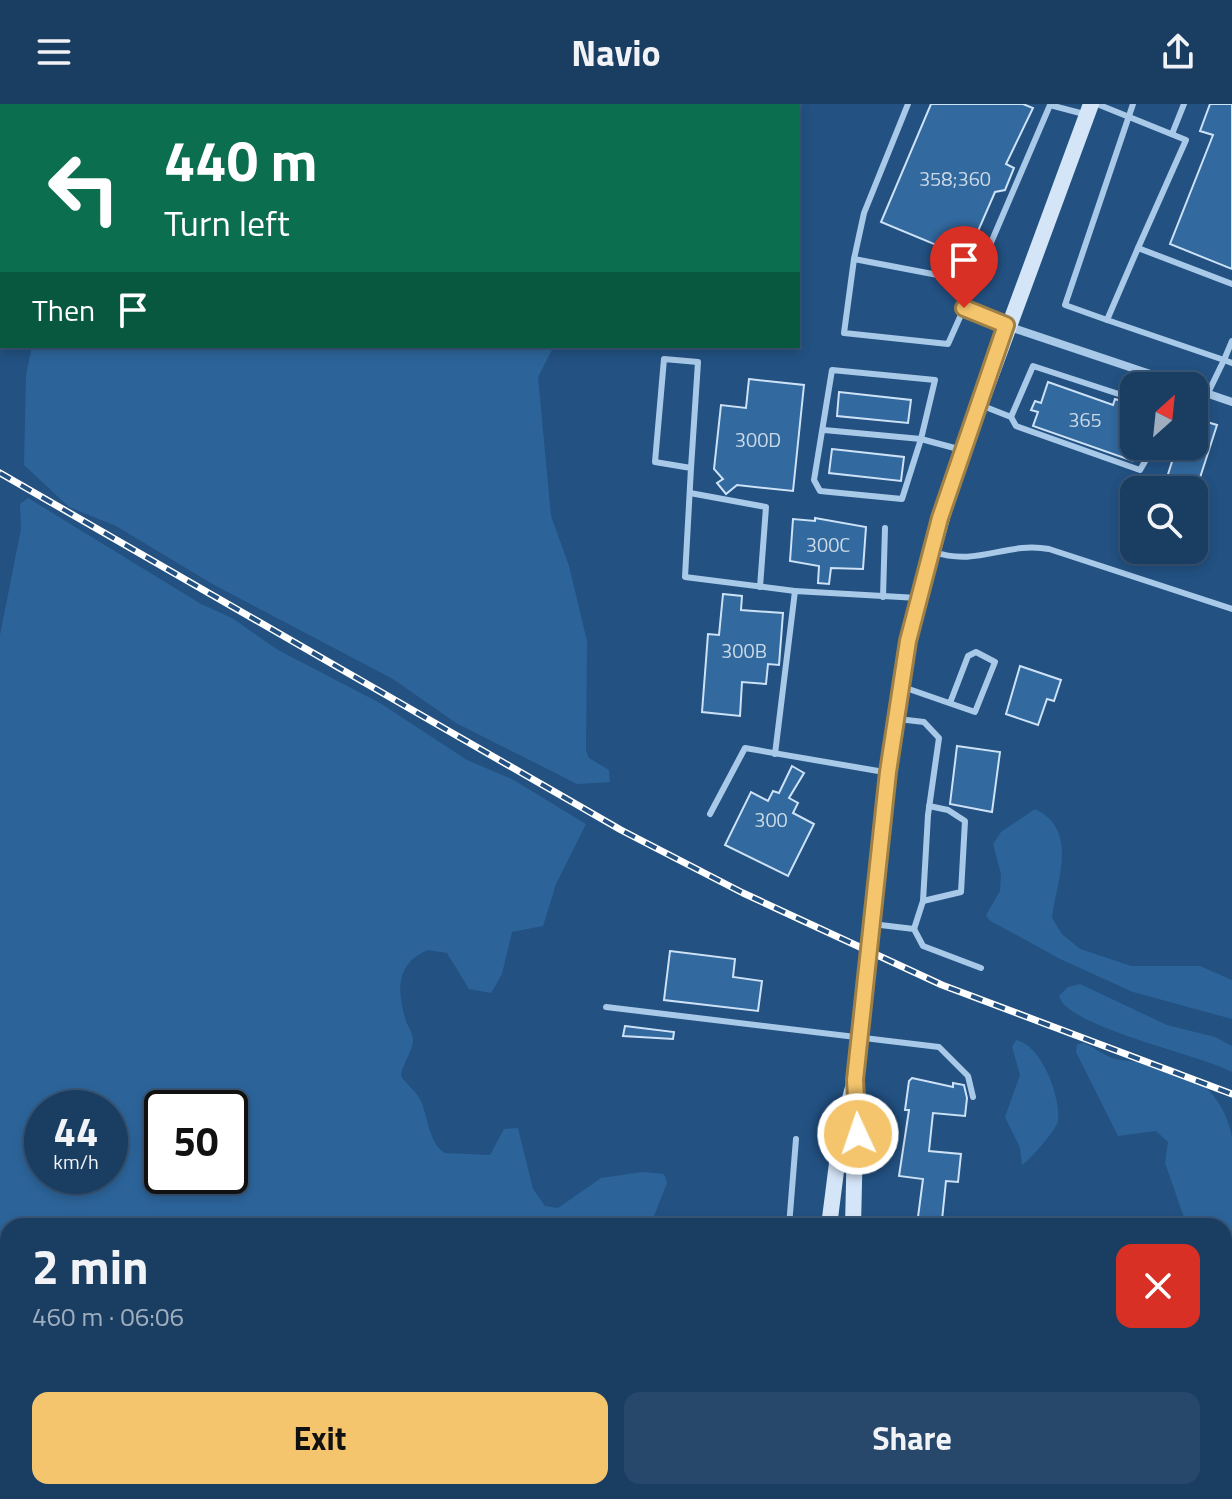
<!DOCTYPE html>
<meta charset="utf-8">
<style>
:root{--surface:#1a3d62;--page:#27486b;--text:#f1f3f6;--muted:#9faebe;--line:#385677;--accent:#f4c56c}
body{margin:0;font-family:"Titillium Web",sans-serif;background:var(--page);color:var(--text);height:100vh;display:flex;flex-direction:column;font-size:30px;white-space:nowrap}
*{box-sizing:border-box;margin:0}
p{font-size:26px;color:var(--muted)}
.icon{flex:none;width:44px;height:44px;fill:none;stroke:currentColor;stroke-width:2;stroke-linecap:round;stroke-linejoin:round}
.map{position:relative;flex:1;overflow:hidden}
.details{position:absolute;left:0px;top:1114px;width:1232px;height:282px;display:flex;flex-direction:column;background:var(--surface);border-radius:24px 24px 0 0;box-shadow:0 4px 12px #0003,0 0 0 2px var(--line)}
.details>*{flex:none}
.guide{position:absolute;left:0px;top:0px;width:800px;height:244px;box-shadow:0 4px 12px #0003,0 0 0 2px var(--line);background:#0b6e4f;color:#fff;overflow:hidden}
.needle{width:52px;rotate:27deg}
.controls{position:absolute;left:1120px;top:268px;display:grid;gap:16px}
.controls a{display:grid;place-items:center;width:88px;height:88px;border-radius:16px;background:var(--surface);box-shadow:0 4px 12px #0003,0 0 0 2px var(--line);font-size:40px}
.speed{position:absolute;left:24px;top:986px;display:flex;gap:16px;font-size:40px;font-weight:700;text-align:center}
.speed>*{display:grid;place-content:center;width:104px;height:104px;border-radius:50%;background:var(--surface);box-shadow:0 4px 12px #0003,0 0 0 2px var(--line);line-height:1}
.speed small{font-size:20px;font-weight:400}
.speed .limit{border:4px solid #111;border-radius:12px;background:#fff;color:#111}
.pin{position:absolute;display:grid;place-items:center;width:68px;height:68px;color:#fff;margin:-82px -34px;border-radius:50% 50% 50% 0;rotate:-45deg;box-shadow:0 0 8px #0007}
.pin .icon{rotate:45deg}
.me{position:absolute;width:88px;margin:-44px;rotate:357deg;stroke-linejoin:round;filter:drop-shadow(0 0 6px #0008)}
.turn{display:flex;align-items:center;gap:28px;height:168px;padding:0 32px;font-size:36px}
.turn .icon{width:104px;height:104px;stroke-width:2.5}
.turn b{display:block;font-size:56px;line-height:68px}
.then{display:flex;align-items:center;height:76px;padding:0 32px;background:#0003;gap:16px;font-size:30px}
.round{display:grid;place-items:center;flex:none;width:84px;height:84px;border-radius:16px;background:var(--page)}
.overview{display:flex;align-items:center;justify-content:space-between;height:136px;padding:0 32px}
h1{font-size:48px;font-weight:700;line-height:60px}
.button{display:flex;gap:16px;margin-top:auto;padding:16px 32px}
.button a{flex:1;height:92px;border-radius:16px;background:var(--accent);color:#111;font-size:32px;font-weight:700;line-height:92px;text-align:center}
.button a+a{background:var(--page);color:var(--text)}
header{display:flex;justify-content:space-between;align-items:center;height:104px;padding:0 32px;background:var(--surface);font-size:36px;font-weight:700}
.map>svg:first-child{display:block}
.green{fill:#2c649a;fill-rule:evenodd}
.building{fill:#32699f;stroke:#cde2f6;stroke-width:2}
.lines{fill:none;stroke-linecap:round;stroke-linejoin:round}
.path{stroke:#a9c9e8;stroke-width:2;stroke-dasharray:4 6;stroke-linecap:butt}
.service{stroke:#a9c9e8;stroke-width:6}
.minor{stroke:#a9c9e8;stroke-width:8}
.secondary{stroke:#d4e5f7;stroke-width:16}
.motorway{stroke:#fff;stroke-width:24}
.rail-casing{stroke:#fff;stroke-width:7}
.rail{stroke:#225182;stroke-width:4;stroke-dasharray:12;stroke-linecap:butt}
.route-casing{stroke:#9f8046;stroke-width:20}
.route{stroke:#f4c56c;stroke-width:14}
.labels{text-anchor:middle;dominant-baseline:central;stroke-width:8;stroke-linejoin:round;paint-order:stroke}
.number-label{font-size:20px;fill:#ccdae7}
</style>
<header><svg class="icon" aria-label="menu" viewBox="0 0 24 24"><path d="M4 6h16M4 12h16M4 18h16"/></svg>Navio<svg class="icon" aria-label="share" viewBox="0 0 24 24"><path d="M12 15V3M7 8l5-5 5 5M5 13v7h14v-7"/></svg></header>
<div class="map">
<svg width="1232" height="1395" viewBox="0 0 1232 1395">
<rect width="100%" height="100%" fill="#225182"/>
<g class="green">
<polygon points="32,242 554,242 538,273 551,412 569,462 587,537 586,647 589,654 609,666 610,678 577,680 456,619 393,575 214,481 116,422 69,403 24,361 26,271"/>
<path d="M 28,394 L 201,500 L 232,514 L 278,546 L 380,599 L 467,656 L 512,675 L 586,720 L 556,780 L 543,822 L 512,828 L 502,870 L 491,889 L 469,885 L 447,849 L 428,846 C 396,859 397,886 405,914 C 407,923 413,926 413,937 C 412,949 402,960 401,972 C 407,981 416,987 421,997 C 428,1013 429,1040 445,1049 L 490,1051 L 504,1025 L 518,1024 L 533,1085 L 545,1102 L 558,1104 L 601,1074 L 642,1068 L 664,1070 L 667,1079 L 650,1122 L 8,1122 L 8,1289 L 0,1283 L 0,531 L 21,425 L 20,400 ZM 42,1004 L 110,1004 L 110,1072 L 42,1072 ZM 162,1004 L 230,1004 L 230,1072 L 162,1072 Z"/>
<path d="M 1035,705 C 1080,726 1056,778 1052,814 L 1062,830 L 1080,845 L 1131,862 L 1200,862 L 1232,876 L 1232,915 L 1133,888 L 1060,855 L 989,816 L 986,811 L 1000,787 L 1001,770 L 993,740 L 1001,728 Z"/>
<path d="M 1080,880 L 1167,921 L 1215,933 L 1232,942 L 1232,968 C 1201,951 1067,923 1059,892 L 1068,883 Z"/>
<path d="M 1016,936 C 1042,941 1061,994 1058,1017 C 1057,1025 1029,1057 1022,1061 L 1020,1044 L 1005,1013 L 1020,971 L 1012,943 Z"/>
<path d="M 1084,939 C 1093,943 1102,950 1112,954 C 1124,958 1142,957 1155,959 C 1195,965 1224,993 1232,1032 L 1232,1276 L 1224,1291 L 1224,1122 L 1187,1122 L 1165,1059 L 1168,1038 L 1156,1027 L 1118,1032 L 1076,948 L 1077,940 Z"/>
<polygon points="1224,1319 1232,1332 1232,1395 1173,1395 1171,1388 1224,1388"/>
<polygon points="171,1388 429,1388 407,1395 181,1395"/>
</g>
<g class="building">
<polygon points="931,0 1023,0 1033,4 1006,60 1014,64 1005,86 995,88 978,127 984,135 975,157 881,118"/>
<polygon points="1210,0 1232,0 1232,165 1170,140 1213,31 1200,27"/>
<polygon points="749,275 804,281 793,387 737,381 726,390 717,379 723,375 714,365 721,301 746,304"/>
<polygon points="1048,278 1113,301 1115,295 1134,301 1134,342 1139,342 1133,357 1033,322 1038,308 1031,306 1035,297 1041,299"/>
<polygon points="839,288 911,296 908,319 837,312"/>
<polygon points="1194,314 1217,321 1196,386 1163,386 1177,342 1194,342"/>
<polygon points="832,345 904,353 901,377 829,369"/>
<polygon points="815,414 866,423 863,465 831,464 829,480 818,479 819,462 790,457 793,415 815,417"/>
<polygon points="723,490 742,492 741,506 783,509 779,561 768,560 766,580 742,578 740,612 702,608 708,530 719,531"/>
<polygon points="1020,562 1061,576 1054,597 1047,595 1038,621 1006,610"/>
<polygon points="957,642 1000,648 992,708 950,700"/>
<polygon points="792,662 804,669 789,694 798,699 793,709 814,720 788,772 725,741 751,688 768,697 773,687 779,689"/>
<polygon points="670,847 735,855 733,873 762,877 758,907 664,896"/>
<polygon points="625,922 674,928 673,935 623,932"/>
<polygon points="912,974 953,983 953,979 964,981 967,994 965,1012 933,1009 929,1047 961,1050 958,1078 946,1077 942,1116 918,1113 923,1075 899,1072 909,1006 905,1006 909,977"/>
</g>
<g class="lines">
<polyline class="path" points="771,1395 772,1388"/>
<g class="service">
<polyline points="1097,0 1186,36 1138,144"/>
<polyline points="1172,30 1184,0"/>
<polyline points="854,155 864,109 908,0"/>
<polyline points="964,176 981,162 1050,1 1084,10"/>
<polyline points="964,204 948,240 844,229 854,155 964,176 964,204 1006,221"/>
<polyline points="1107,216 1065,201 1133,0"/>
<polyline points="1232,237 1224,256 1232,259"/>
<polyline points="1208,289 1224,256 1107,216 1138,144 1232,180"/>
<polyline points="983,302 1011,313 1016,322 1140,366 1154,342"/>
<polyline points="1011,313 1033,262 1134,295"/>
<polyline points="824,326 921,335 935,276 832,266 814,376 820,387 902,395 921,335 962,346"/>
<polyline points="691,364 698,258 664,255 655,358 691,364 685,473 795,487"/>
<polyline points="690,389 766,403 760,483"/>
<path d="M 934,448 C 978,463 1007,437 1049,445 L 1232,505"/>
<polyline points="883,493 885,424"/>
<polyline points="903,583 975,608 995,558 976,548 968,552 950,599"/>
<polyline points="898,615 924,618 939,634 928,711 923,797 914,825"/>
<polyline points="775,650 795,487 918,494"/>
<polyline points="710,710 745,644 884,668"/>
<polyline points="923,797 961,788 965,717 948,706 929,702"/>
<polyline points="872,820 914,825 923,842 981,864"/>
<polyline points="606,903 939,943 968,972 973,993"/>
<polyline points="789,1122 796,1035"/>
</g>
<g class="minor">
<polyline points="1007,222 1186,282"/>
<polyline points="1194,285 1232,298"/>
</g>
<g class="secondary">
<polyline points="829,1122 841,1028 855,976 888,668 908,537 952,377 1091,0"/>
<polyline points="853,1122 856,993"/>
<polyline points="791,1395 792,1388"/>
</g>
<g class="motorway">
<polyline points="0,1365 8,1369"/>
<polyline points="44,1388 57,1395"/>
<polyline points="76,1388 91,1395"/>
<polyline points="642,1388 689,1395"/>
<polyline points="833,1389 833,1395"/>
<polyline points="532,1395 568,1388"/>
<polyline points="706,1395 728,1388"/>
</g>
<g class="rail-casing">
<polyline id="rail" points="0,369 621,726 743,789 942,881 1232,990"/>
</g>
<use href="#rail" class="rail"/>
</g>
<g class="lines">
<g class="route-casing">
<polyline id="route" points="858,1030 855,976 888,668 908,537 940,414 1006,221 964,204"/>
</g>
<use href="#route" class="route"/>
</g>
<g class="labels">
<g class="number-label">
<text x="955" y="74">358;360</text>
<text x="1085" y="315">365</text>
<text x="758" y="335">300D</text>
<text x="828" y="440">300C</text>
<text x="744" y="546">300B</text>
<text x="771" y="715">300</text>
</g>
</g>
</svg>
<div class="controls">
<a><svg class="needle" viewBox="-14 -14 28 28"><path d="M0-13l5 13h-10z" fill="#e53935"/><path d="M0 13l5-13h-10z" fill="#9faebe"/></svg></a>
<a><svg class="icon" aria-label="search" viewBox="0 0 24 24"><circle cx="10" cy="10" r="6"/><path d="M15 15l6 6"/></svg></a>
</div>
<div class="speed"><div>44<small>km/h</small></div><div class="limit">50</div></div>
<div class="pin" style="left:964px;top:204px;background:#d93025"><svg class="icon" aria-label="arrive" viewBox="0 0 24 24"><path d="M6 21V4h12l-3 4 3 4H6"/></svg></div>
<svg class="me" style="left:858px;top:1030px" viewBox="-20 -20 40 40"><circle r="17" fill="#f4c56c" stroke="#fff" stroke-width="3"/><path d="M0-11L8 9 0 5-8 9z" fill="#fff"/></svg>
<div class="guide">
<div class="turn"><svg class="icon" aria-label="left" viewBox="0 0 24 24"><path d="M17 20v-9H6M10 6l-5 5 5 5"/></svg><div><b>440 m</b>Turn left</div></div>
<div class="then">Then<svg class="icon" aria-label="arrive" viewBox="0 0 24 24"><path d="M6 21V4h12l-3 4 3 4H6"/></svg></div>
</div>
<section class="details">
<div class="overview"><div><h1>2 min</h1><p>460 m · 06:06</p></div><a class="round" style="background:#d93025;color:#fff"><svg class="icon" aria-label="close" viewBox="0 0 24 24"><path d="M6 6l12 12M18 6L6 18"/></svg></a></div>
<div class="button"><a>Exit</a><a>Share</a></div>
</section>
</div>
